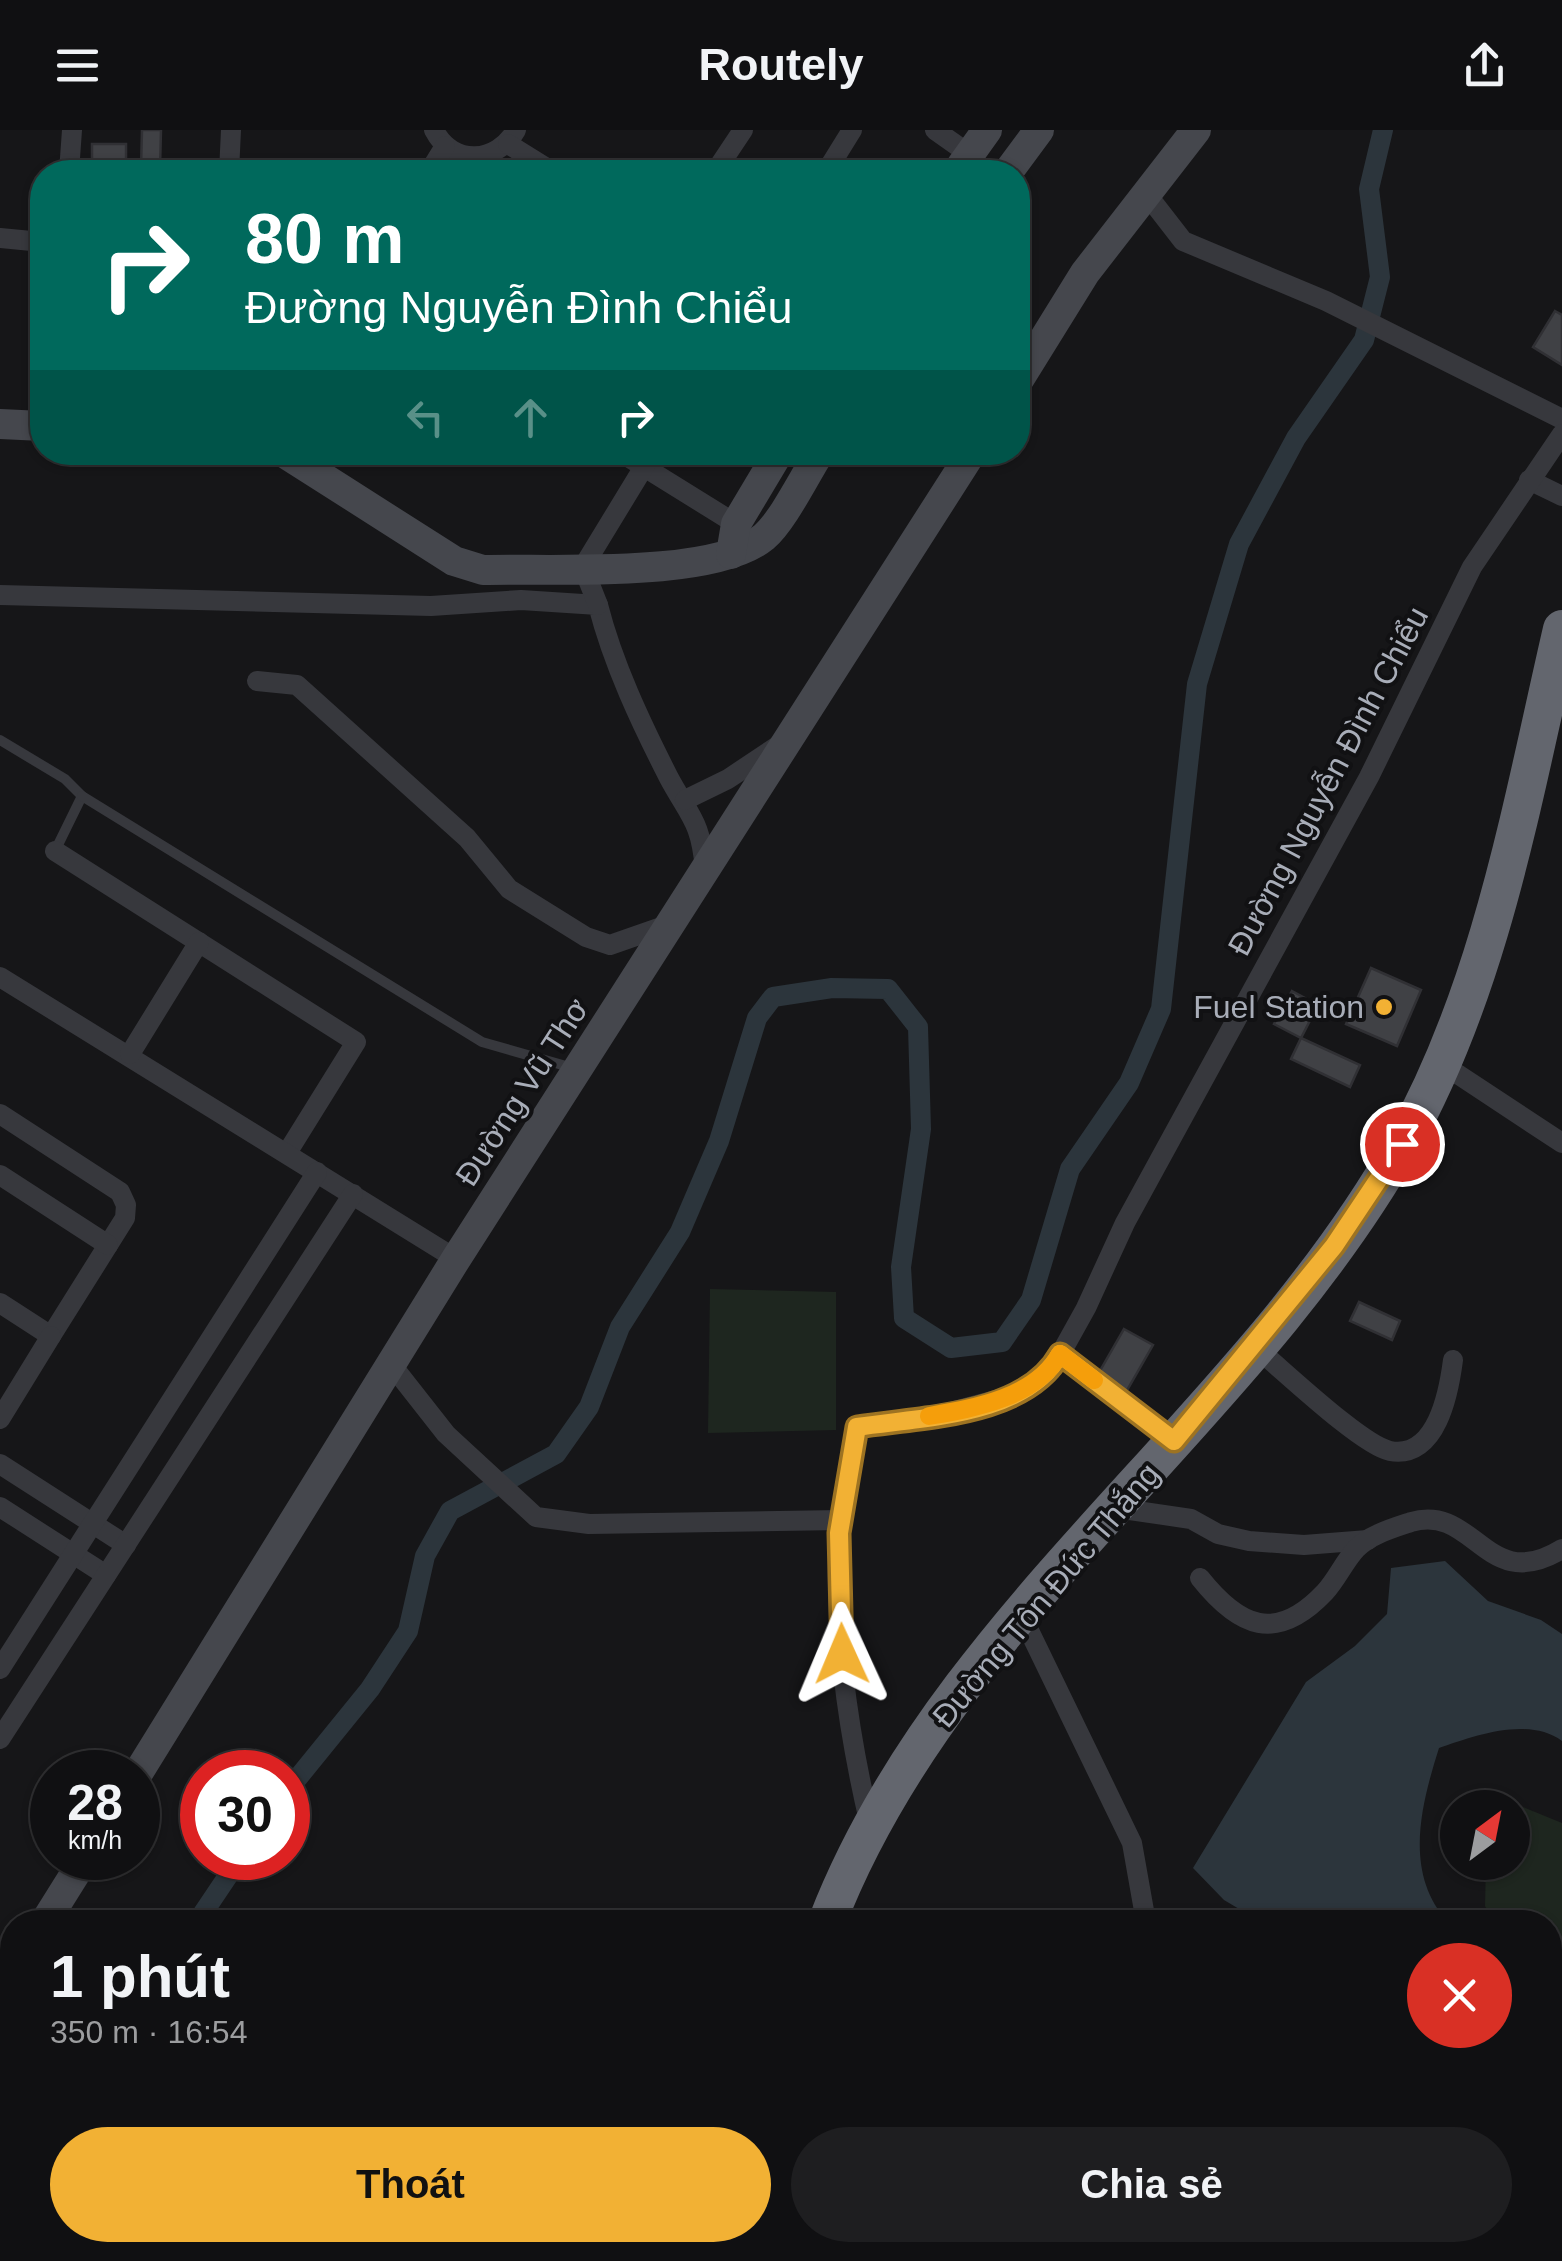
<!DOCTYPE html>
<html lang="vi">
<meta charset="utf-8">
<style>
:root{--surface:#101012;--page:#1e1e20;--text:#f1f3f6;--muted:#9c9d9f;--line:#303032;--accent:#f2b134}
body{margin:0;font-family:Helvetica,sans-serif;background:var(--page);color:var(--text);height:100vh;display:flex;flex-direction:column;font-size:38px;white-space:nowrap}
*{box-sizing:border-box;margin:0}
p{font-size:32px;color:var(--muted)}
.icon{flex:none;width:55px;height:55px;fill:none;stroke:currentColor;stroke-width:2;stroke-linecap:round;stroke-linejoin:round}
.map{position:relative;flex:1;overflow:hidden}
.panel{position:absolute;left:0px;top:1780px;width:1562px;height:352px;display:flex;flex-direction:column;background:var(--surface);border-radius:40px 40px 0 0;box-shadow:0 2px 8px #0004,0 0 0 2px var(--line)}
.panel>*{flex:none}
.banner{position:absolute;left:30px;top:30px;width:1000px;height:305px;border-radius:40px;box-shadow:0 2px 8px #0004,0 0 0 2px var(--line);background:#00695c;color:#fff;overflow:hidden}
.needle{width:65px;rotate:32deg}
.controls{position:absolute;left:1440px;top:1660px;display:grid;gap:20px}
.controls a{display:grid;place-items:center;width:90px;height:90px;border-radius:50%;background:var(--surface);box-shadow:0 2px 8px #0004,0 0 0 2px var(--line);font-size:50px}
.speed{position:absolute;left:30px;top:1620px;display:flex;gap:20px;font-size:50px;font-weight:700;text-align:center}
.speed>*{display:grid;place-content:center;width:130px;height:130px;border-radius:50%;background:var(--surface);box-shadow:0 2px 8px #0004,0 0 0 2px var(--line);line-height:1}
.speed small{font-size:25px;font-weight:400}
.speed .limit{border:15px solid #d22;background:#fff;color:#111}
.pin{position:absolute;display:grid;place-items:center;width:85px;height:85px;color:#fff;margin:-42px;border:5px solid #fff;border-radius:50%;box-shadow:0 2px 10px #0007}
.me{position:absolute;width:110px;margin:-55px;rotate:359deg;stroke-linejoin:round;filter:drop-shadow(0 0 8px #0008)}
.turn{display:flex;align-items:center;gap:35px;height:210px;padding:0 50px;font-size:45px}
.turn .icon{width:130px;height:130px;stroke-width:2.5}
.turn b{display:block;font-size:70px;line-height:85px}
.lanes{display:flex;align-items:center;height:95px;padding:0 50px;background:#0003;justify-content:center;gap:50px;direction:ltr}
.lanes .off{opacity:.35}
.round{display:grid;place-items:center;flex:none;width:105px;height:105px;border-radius:52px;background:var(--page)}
.summary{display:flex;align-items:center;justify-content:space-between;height:170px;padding:0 50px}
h1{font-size:60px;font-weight:700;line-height:75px}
.cta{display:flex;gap:20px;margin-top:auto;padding:20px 50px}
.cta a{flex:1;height:115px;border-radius:60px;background:var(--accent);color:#111;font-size:40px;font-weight:700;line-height:115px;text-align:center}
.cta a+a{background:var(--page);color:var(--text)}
header{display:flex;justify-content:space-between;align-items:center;height:130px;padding:0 50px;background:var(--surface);font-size:45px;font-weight:700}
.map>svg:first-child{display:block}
.green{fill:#1e261f}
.water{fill:#2c353c}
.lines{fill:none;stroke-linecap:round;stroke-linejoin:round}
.canal{stroke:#2c353c;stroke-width:20}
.building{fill:#404145;stroke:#303034;stroke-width:2.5}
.lane{stroke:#37383d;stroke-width:10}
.street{stroke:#37383d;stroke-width:20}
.secondary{stroke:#45474d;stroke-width:30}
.primary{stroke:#53555c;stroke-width:32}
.highway{stroke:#63666e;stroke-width:38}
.route-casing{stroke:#9d7322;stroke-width:25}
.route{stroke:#f2b134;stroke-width:18}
.slow{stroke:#f59e0b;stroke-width:18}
.poi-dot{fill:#f2b134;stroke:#111113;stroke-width:4}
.labels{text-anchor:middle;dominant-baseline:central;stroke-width:8;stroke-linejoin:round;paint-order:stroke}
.street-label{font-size:32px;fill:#a8adb8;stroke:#111113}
.poi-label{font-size:32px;fill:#a8adb8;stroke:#111113;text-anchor:end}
</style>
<header><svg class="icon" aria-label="menu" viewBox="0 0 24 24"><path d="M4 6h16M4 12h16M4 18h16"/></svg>Routely<svg class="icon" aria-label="share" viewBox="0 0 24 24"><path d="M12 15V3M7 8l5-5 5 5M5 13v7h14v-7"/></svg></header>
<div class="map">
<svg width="1562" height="2131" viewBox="0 0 1562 2131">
<rect width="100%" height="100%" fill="#161618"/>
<g class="green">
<polygon points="710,1159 836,1162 836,1300 708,1303"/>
<polygon points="1513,1673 1562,1693 1562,1883 1550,1875 1550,1792 1494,1792 1485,1776 1486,1733 1512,1732 1512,1678 1506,1677"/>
<polygon points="1060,2120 1330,2120 1340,2131 1060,2131"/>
</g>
<g class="water">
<path d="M 1445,1431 L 1488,1471 L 1541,1490 L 1562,1504 L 1562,1611 C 1528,1586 1474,1606 1439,1618 C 1421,1675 1403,1743 1448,1792 L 1261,1792 L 1224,1770 L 1193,1738 L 1306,1552 L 1355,1516 L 1387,1484 L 1391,1438 Z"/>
<polygon points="1550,1926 1562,1931 1562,2131 1539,2131 1536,2120 1550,2120"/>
</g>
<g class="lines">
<g class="canal">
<polyline points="288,1660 370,1559 408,1501 425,1426 450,1381 556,1324 589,1277 620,1197 680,1102 719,1011 757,888 773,867 832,858 888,859 918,897 921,999 901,1137 904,1188 951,1218 1002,1212 1031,1170 1070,1039 1129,953 1161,879 1197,554 1239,414 1296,308 1364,210 1380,147 1369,59 1383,0"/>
<polyline points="197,1792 240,1728"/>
<polyline points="5,2131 17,2120"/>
</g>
</g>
<g class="building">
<polygon points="142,0 161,0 160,38 141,38"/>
<rect x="92" y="14" width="34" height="25"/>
<polygon points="1555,181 1562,185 1562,235 1533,217"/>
<polygon points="1371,838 1421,860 1397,916 1346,894"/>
<polygon points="1292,861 1318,875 1301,908 1274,894"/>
<polygon points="1301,908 1360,935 1350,957 1291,929"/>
<polygon points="1359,1172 1400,1191 1392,1210 1350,1191"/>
<polygon points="1124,1199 1153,1215 1126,1262 1097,1246"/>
</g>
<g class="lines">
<g class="lane">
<polyline points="0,610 65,649 82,666 55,721"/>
<polyline points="82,666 482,912 573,938"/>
</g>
<g class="street">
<path d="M 434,0 C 453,37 497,33 516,0"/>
<polyline points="935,0 969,24"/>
<polyline points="508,14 553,42"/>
<polyline points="69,42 72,0"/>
<polyline points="229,42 231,0"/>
<polyline points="429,42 445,16"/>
<polyline points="715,42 743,0"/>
<polyline points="826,42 852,0"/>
<polyline points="1145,62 1183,111 1326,171 1562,289"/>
<polyline points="0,108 42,112"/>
<polyline points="620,322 736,394"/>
<polyline points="1529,350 1562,366"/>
<path d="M 0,465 L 431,476 L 521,470 L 598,475 C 613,534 641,593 669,648 C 690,687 701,691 705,740"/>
<polyline points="598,475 583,437 653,322"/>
<polyline points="257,551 297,555 467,708 509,759 586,807 610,815 673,793"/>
<polyline points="685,670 728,649 782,613"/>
<polyline points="55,721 356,912 287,1023"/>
<polyline points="0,847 456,1129"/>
<polyline points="130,924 199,812"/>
<polyline points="1440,938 1459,945 1562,1013"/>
<polyline points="0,984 120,1062 126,1075 125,1088 51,1206 0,1173"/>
<polyline points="0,1045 108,1115"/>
<path d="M 1255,1217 C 1281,1238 1361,1315 1390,1321 C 1437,1330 1449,1261 1453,1230"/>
<polyline points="1060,1224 1174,1311"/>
<polyline points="391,1234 446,1304 536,1387 589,1394 841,1390"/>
<polyline points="0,1289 51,1206"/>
<polyline points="0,1334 126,1415"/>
<polyline points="0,1377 106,1445"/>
<polyline points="1116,1378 1191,1389 1218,1404 1249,1411 1304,1415 1368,1410"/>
<path d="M 1200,1448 C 1239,1497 1276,1514 1325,1462 C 1337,1449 1344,1432 1356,1419 C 1369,1405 1393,1398 1411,1392 C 1475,1373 1486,1466 1562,1419"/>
<polyline points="1022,1486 1132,1713 1146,1792"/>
<polyline points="0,1539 317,1042"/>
<polyline points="0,1609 353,1064"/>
<path d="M 870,1695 C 848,1601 833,1500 839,1404 C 841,1368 851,1332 857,1297 L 951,1282 L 1011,1266 L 1051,1241 L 1086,1178 L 1125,1093 L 1369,647 L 1472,437 L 1562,304"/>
<polyline points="1380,2120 1391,2131"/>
</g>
<g class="secondary">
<polyline points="957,42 987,0"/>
<polyline points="1008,42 1039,0"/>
<polyline points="1018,251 1085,143 1196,0"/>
<polyline points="0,294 42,296"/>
<path d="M 283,322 L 454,431 L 483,440 C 551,438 713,449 764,407 C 783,391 805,345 820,322"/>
<polyline points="731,424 736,394 779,322"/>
<polyline points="138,1643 456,1129 972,322"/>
<polyline points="45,1792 85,1728"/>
<polyline points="0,1866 12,1845"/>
</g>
<polyline class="primary" points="27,2120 44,2131"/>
<g class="highway">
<path d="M 827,1792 C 945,1486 1244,1295 1403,1013 C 1491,856 1522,672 1562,499"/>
<polyline points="795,2120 795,2131"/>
</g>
</g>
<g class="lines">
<g class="route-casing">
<path id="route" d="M 842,1524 L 839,1403 L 857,1297 C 920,1287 1025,1287 1060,1224 L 1174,1311 L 1334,1116 L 1402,1014"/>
</g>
<use href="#route" class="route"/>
<path class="slow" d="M 929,1286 C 975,1278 1035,1268 1060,1224 L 1094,1250"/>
</g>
<circle class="poi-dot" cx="1384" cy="877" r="10"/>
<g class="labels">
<g class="street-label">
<text transform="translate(1328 651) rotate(-62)">Đường Nguyễn Đình Chiểu</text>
<text transform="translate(522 962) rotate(-57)">Đường Vũ Thơ</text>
<text transform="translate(1046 1465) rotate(-50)">Đường Tôn Đức Thắng</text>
</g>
<g class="poi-label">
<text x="1364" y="877">Fuel Station</text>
</g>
</g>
</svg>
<div class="controls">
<a><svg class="needle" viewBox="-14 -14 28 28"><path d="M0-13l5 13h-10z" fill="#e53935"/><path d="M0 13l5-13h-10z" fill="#9c9d9f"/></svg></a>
</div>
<div class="speed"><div>28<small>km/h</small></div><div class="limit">30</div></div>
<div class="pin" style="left:1402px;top:1014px;background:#d93025"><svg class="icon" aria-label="arrive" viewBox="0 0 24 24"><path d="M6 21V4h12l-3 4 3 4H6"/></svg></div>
<svg class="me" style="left:842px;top:1524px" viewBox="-20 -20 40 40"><path d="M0-17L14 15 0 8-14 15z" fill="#f2b134" stroke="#fff" stroke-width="4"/></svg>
<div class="banner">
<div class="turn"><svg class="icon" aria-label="right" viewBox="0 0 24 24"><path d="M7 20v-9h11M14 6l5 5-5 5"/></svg><div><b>80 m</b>Đường Nguyễn Đình Chiểu</div></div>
<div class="lanes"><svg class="icon off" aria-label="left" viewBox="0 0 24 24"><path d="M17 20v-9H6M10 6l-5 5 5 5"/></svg><svg class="icon off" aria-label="ahead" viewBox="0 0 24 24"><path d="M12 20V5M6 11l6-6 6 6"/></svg><svg class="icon" aria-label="right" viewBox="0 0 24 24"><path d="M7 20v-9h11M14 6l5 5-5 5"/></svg></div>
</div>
<section class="panel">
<div class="summary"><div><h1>1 phút</h1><p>350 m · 16:54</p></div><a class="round" style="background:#d93025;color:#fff"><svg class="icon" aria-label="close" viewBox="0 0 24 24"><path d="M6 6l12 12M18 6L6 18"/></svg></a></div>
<div class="cta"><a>Thoát</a><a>Chia sẻ</a></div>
</section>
</div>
